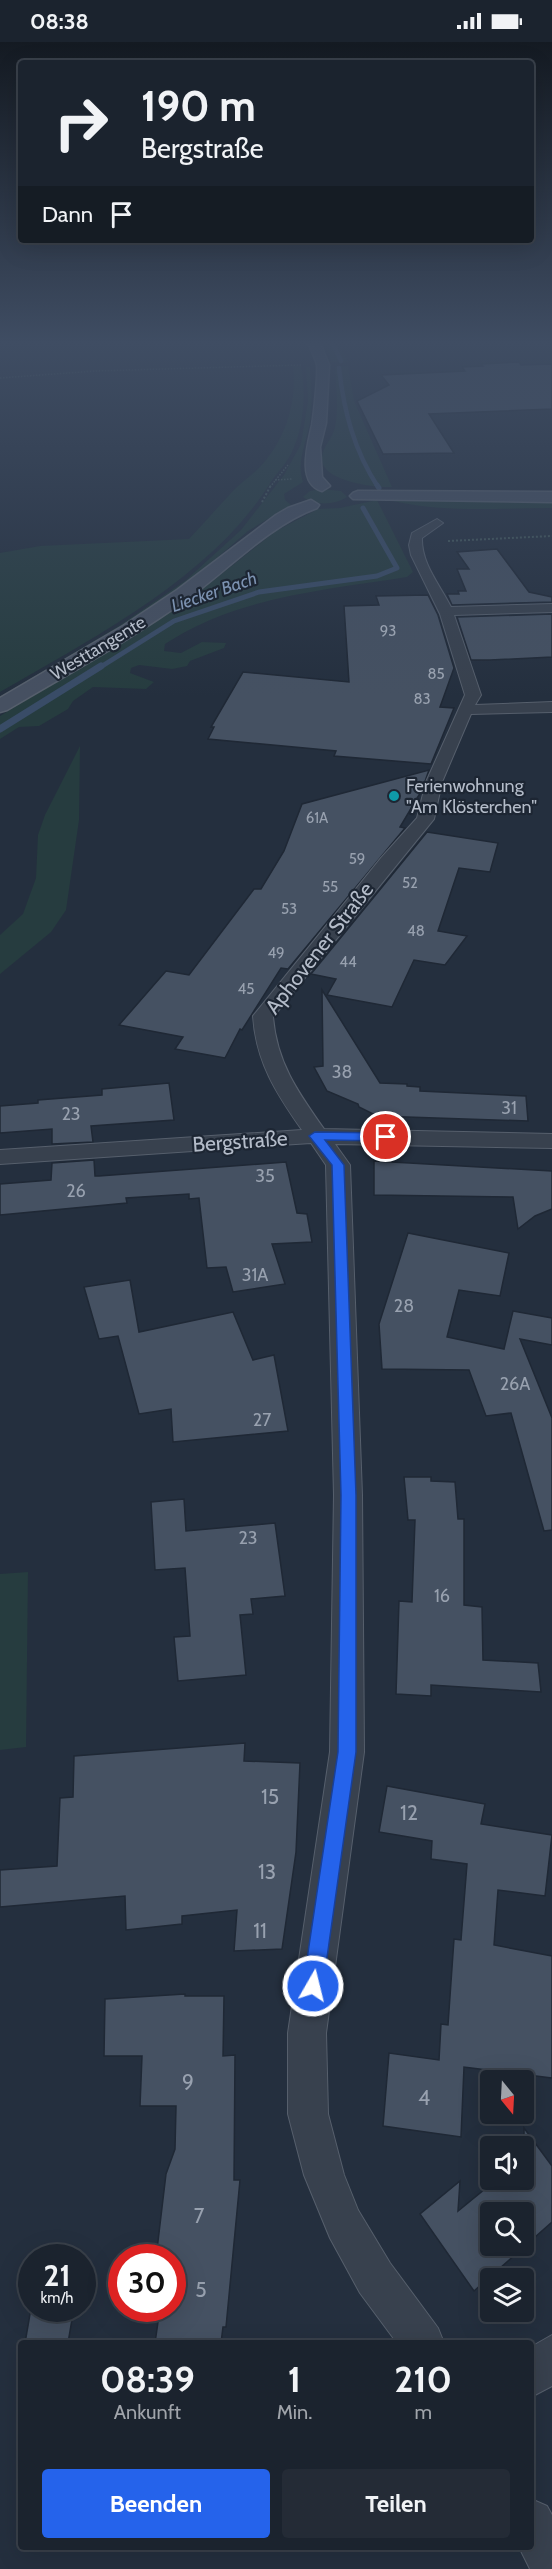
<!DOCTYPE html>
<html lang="de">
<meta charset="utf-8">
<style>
:root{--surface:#1b232e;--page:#242b36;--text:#f1f3f6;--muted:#a0a4aa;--line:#39404a;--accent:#2563eb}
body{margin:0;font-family:Cabin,sans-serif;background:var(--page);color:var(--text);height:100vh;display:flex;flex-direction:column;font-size:22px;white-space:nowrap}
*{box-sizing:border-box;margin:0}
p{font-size:20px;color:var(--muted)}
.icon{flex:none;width:33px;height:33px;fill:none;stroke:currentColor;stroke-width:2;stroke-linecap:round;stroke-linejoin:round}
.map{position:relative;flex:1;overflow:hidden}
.drawer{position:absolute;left:18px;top:2298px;width:516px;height:210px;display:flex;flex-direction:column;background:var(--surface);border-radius:6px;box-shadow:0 6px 24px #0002,0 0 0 2px var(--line)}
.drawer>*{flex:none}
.top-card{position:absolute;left:18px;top:18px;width:516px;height:183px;border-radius:6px;box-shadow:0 6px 24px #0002,0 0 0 2px var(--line);background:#1b232e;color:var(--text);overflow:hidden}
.needle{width:39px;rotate:162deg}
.buttons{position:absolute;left:480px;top:2028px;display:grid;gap:12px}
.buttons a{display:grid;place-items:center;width:54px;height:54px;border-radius:6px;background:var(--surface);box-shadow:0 6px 24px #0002,0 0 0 2px var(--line);font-size:30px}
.speed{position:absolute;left:18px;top:2202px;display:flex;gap:12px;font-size:30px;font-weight:700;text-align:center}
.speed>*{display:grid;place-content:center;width:78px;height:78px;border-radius:50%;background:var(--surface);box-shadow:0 6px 24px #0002,0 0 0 2px var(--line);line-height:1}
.speed small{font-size:15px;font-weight:400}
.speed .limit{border:9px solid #d22;background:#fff;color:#111}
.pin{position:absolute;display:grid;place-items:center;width:51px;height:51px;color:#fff;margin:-26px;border:3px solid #fff;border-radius:50%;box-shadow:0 2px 6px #0007}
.me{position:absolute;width:66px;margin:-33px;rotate:8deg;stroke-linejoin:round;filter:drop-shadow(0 0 4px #0008)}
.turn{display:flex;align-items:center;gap:21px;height:126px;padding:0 24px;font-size:27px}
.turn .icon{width:78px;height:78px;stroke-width:2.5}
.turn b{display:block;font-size:42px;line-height:51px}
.then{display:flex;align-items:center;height:57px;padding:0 24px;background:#0003;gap:12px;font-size:22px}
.eta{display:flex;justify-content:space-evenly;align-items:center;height:102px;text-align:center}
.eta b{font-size:36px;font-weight:800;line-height:42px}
.action{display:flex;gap:12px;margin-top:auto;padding:12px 24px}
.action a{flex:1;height:69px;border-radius:6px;background:var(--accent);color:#fff;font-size:24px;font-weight:800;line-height:69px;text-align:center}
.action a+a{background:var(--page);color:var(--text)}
.status{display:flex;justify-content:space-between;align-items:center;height:42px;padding:0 30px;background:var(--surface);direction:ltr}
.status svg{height:16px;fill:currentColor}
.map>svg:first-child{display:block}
.green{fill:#263c3f}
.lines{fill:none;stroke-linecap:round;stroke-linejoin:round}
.stream-far2{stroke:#394c67;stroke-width:4.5}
.stream-far1{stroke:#394c67;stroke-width:5}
.stream{stroke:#394c67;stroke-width:7}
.building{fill:#455162;stroke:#1f2835;stroke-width:1.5;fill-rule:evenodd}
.minor-casing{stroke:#565f6c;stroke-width:2}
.secondary-casing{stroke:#565f6c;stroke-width:3}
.path-far1{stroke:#44595c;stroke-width:1.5;stroke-dasharray:1.5 1.5;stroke-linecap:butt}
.path{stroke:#44595c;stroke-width:2;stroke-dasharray:2 2;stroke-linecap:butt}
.minor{fill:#38414e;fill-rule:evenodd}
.secondary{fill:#465061;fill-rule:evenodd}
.route{fill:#2563eb;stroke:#184099;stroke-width:1.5}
.culture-dot{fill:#0f9aa8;stroke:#1d2633;stroke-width:2}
.labels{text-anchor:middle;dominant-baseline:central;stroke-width:4.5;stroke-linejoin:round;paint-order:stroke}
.far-number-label{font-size:15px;fill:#98a1af}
.far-water-label{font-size:18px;font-style:italic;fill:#7c92b1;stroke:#1d2633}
.far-street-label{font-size:18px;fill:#b4bcc9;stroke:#1d2633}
.far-poi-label{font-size:18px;fill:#b4bcc9;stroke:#1d2633;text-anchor:start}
.number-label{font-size:18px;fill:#98a1af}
.street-label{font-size:21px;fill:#b4bcc9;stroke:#1d2633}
.near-number-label{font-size:21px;fill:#98a1af}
</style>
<div class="status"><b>08:38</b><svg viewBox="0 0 49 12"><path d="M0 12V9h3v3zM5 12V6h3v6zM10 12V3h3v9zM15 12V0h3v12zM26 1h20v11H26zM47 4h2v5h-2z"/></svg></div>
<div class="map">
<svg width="552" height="2527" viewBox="0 0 552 2527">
<rect width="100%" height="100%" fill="#242f3e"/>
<g class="green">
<polygon points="323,301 338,301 349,321 332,320"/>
<path d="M 293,324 L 301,324 C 306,350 304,382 294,405 C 288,421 277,430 269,443 C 210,536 93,596 0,650 L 0,511 L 40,504 L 189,497 C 204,481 218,465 232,450 C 243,438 257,430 266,418 C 287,392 297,357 293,324 Z"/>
<path d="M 348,324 L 354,359 L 392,445 C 375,446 319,439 322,415 C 323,404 333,396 335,385 C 339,366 336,345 335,325 Z"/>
<path d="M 306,325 L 310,325 C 311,343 313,361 310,379 C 307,399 296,420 303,440 L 284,452 L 285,458 L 291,463 L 248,489 L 188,541 L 120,587 L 0,659 L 0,655 L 119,584 L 185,539 L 241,488 L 284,433 L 301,402 L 308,359 Z"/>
<path d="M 322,447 L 341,449 L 347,455 C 335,463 315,464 303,455 L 310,449 Z"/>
<path d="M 377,458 L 413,530 L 407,535 C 325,548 236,555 165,602 L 164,609 L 181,611 L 202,600 L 226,601 L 224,606 L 190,619 L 187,624 L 172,627 L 139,623 L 131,626 L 130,631 L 154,640 L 146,647 L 93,645 L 73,659 L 68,667 L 39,684 L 19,685 L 0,697 L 0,674 L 124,599 L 210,541 L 276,489 L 318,467 L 340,466 Z"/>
<path d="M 552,458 L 552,466 C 499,466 445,471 393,459 Z"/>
<polygon points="80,704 79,778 66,868 51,890 0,932 0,893 23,872 36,836 38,793 45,773"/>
<polygon points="28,1530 26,1705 0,1708 0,1532"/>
</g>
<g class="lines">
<g class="stream-far2">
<polyline points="332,301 341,319"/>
<path d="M 339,326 C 344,370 354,408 378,445"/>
</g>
<g class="stream-far1">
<polyline points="377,443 379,446"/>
<polyline points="99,626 174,579 259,550 377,534 397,526 363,466"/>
</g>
<polyline class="stream" points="0,687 101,624"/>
</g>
<g class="building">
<polygon points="519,320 521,323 552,322 552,367 429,372 454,411 383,412 357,359 389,343 381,333 465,329 462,325 483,324 481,322"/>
<polygon points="497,507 529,550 552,555 552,560 452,563 447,552 459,552 458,549 466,549 457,527 469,527 457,510"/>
<polygon points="428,553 438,573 454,626 440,665 454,666 431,722 334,714 336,709 208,697 214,685 211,685 243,630 349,640 344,564 379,563 376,554"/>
<polygon points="552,572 552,615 490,618 471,618 457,575"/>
<polygon points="429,728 422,748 400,785 405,786 288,927 281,926 242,988 240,987 225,1016 175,1007 183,995 119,983 166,929 189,933 254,847 261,847 284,809 302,762"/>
<polygon points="427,790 498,801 490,830 459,826 438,889 467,894 445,923 414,918 392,965 327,953 336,937 311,932"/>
<polygon points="322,948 380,1041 407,1042 407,1044 420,1045 420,1049 526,1054 528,1079 377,1074 359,1065 358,1062 327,1049 314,1025 323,1024"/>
<polygon points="169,1041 174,1078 91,1084 93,1100 52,1102 52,1087 0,1091 0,1064 38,1061 38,1058 102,1053 102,1047"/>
<polygon points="94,1118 95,1134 99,1134 286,1120 297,1171 307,1172 312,1200 272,1202 285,1242 233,1250 226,1225 207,1226 199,1156 189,1157 189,1152 126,1156 127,1161 0,1173 0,1142 51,1138 52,1121"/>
<polygon points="374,1119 552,1129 552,1167 535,1174 518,1187 513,1155 374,1153"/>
<polygon points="408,1191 509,1211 500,1254 459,1248 447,1295 504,1307 513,1269 552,1276 552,1303 520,1297 552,1376 552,1488 544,1489 511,1371 486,1374 469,1328 382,1327 379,1282"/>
<polygon points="130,1238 139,1290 233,1270 253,1318 274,1313 288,1389 173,1400 171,1367 139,1372 118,1294 99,1297 84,1245"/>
<polygon points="404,1435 431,1435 431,1439 455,1440 458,1477 464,1477 464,1563 482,1565 483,1618 538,1621 541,1650 431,1643 431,1654 396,1652 399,1559 412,1560 415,1478 408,1478"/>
<polygon points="184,1457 186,1489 275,1481 285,1554 251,1557 253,1572 240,1573 246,1633 178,1639 174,1595 190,1594 185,1526 155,1528 151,1460"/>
<polygon points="245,1701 244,1719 300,1721 296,1810 282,1907 234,1909 237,1868 182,1874 182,1882 126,1888 125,1854 0,1865 0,1828 57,1824 60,1756 73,1755 74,1714"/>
<polygon points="387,1744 485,1762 481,1782 552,1793 545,1854 498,1848 494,1903 552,1914 552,2036 464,2025 461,2095 383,2084 389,2011 439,2018 441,1982 448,1983 454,1897 461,1898 467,1822 431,1817 432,1799 379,1790"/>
<polygon points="185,1952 185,1954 224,1954 223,2014 235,2013 234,2138 240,2138 226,2285 223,2285 221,2301 155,2301 160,2266 172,2266 172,2216 156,2216 166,2132 175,2107 176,2064 140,2064 142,2014 104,2014 105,1957"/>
<path d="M 524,2086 L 552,2124 L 552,2180 L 474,2249 L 420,2172 L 460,2139 L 458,2169 L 496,2138 L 524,2138 ZM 490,2170 L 524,2170 L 524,2204 L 490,2204 Z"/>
<polygon points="31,2266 74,2266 68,2301 25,2301"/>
</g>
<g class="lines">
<g class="minor-casing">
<g id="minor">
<path d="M 437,477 L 443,481 L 422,496 C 421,521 440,543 451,565 L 552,562 L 552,570 L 454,573 L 481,653 L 475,663 L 552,660 L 552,670 L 471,672 L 442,740 L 434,777 L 273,975 C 277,1021 298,1050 324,1087 L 552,1092 L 552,1106 L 335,1102 L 350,1123 L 362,1453 L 364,1710 L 326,1991 L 328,2072 L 344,2133 L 358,2168 L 390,2221 L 438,2286 L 444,2301 L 397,2301 L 360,2251 L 330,2196 L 304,2133 L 288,2072 L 288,1991 L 330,1710 L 334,1453 L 326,1123 L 311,1101 L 0,1122 L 0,1108 L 302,1088 C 276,1051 256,1020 253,974 L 381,816 L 417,776 L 426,740 L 465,653 L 440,572 L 411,513 L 409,503 L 412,491 Z"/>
<polygon points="552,2293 552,2344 531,2355 531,2305"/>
<polygon points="531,2457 547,2464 552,2473 552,2527 530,2527 519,2505 531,2505"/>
</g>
</g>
<g class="secondary-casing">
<g id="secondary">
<path d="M 308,301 L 320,301 L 329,323 L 326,381 L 320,405 L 322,435 L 330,444 L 322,449 C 296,442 308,401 312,383 C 314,371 318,334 317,323 C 315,315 311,308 308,301 Z"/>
<polygon points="358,449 552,450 552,460 353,457 350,454 353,451"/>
<path d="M 311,458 L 319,463 L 317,466 C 270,483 230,526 190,555 C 132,597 68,632 7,668 L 0,670 L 0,656 L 123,584 L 177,548 L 276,473 L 288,466 Z"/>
</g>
</g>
<g class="path-far1">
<polyline points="0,336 95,329 301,323"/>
<polyline points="275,438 292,437"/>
<polyline points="270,445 288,423"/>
</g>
<g class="path">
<polyline points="262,460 271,443"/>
<polyline points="448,499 552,494"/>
</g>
<use href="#minor" class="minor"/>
<use href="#secondary" class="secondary"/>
</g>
<linearGradient id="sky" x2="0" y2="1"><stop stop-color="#141a22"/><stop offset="0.46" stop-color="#3f4d63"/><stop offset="1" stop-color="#3f4d63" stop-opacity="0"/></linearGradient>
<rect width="552" height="654" fill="url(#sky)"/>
<polygon class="route" points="315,1090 386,1091 392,1095 386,1099 325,1098 344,1123 356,1453 356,1710 323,1944 320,1951 313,1954 306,1951 303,1944 338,1710 341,1453 332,1123 309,1094"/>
<circle class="culture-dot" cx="394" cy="754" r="6"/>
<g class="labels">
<g class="far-number-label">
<text x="388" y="589">93</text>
<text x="436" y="632">85</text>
<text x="422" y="657">83</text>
<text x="317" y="776">61A</text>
<text x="357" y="817">59</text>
<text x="410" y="841">52</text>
<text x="330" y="845">55</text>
<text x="289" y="867">53</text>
<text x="416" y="889">48</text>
<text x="276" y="911">49</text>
<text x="348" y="920">44</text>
<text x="246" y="947">45</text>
</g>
<g class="far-water-label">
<text transform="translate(214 550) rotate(-19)">Liecker Bach</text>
</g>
<g class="far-street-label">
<text transform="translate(98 606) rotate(-31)">Westtangente</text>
</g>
<g class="far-poi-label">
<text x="406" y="744">Ferienwohnung<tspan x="406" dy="21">"Am Klösterchen"</tspan></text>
</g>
<g class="number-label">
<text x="342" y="1030">38</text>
<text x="509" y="1066">31</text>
<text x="71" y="1072">23</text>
<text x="265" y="1134">35</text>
<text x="76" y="1149">26</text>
<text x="255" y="1233">31A</text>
<text x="404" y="1264">28</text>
<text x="515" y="1342">26A</text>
<text x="262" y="1378">27</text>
<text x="248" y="1496">23</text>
<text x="442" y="1554">16</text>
</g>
<g class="street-label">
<text transform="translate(319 906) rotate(-52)">Aphovener Straße</text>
<text transform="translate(240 1099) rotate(-4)">Bergstraße</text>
</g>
<g class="near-number-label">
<text x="270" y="1754">15</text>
<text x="409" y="1770">12</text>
<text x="267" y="1829">13</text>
<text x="260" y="1888">11</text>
<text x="188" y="2039">9</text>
<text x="424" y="2055">4</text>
<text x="199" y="2173">7</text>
<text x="201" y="2247">5</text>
</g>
</g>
</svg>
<div class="buttons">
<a><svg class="needle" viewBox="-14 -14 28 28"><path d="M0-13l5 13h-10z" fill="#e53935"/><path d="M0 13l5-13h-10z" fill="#a0a4aa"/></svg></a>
<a><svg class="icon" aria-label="sound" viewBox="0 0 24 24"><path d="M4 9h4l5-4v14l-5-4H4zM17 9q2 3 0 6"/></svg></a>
<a><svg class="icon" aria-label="search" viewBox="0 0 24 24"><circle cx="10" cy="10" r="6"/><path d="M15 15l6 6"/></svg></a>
<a><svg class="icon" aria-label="layers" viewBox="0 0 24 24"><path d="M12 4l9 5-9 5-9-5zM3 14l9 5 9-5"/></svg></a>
</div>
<div class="speed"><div>21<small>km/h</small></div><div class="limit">30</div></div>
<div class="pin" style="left:386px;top:1095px;background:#d93025"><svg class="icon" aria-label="arrive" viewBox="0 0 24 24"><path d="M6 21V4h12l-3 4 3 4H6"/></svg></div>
<svg class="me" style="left:313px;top:1944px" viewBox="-20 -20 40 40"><circle r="17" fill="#2563eb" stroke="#fff" stroke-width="3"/><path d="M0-11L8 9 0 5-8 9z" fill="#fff"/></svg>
<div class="top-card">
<div class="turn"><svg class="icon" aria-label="right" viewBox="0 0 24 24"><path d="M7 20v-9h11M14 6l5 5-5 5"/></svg><div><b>190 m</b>Bergstraße</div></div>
<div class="then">Dann<svg class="icon" aria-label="arrive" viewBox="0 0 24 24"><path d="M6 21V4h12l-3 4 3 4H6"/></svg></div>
</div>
<section class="drawer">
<div class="eta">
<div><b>08:39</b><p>Ankunft</p></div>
<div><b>1</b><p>Min.</p></div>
<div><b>210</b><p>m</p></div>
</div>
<div class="action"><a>Beenden</a><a>Teilen</a></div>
</section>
</div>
